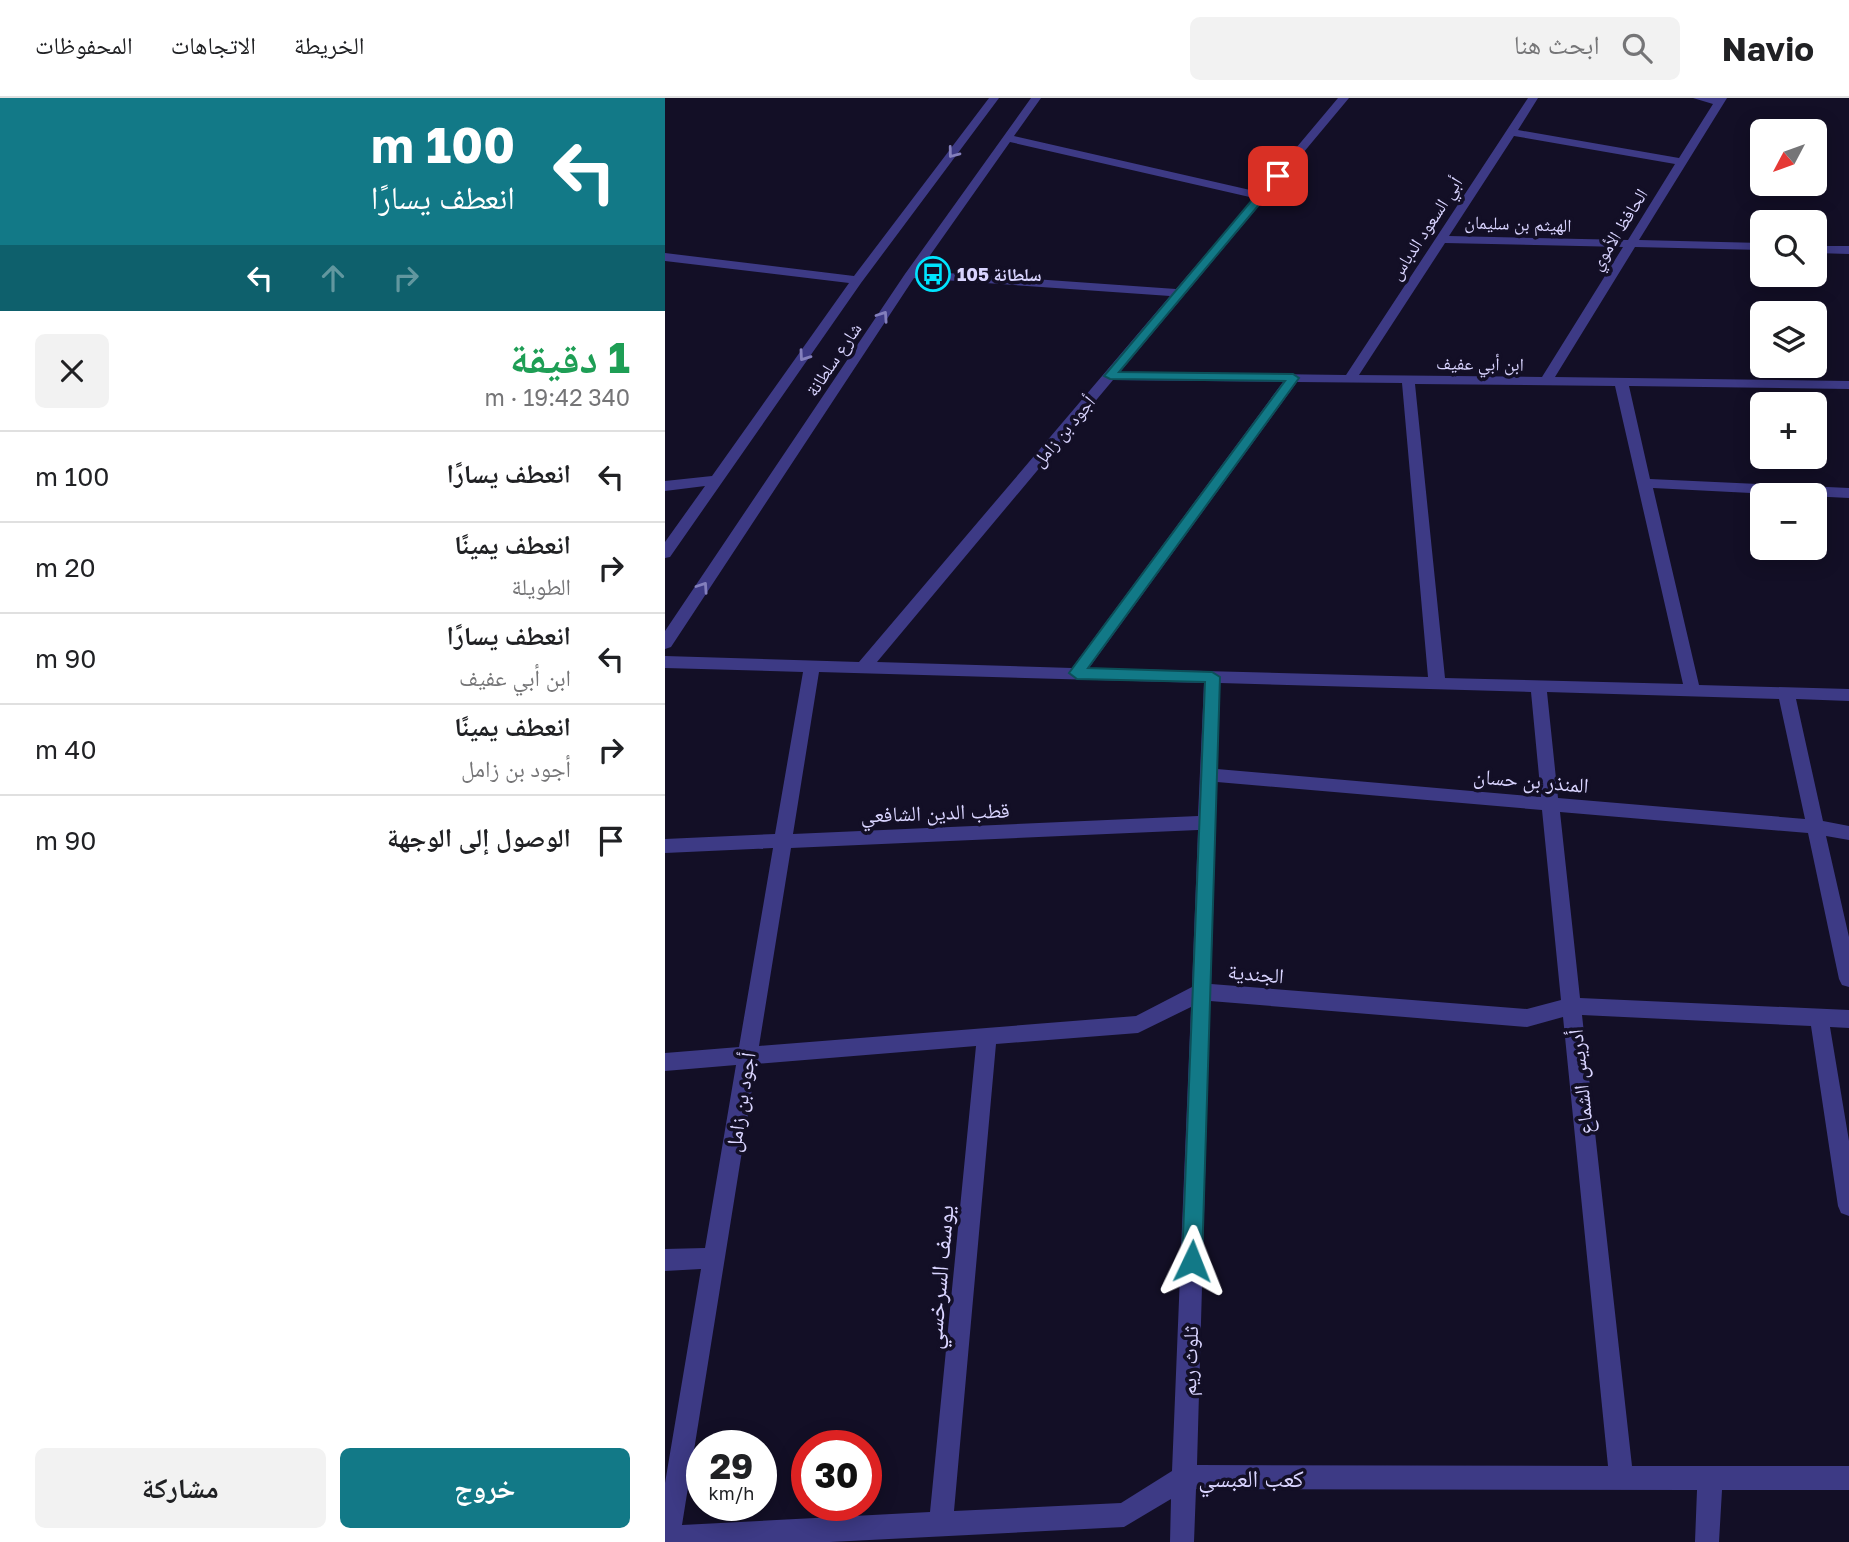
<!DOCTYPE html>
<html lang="ar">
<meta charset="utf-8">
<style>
:root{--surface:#fff;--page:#f2f2f2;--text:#202124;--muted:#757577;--line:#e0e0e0;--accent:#127987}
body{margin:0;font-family:"Golos Text","Noto Naskh Arabic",sans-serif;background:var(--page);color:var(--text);direction:rtl;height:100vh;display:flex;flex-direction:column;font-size:26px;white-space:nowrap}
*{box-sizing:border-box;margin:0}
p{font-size:23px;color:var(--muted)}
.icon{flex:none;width:38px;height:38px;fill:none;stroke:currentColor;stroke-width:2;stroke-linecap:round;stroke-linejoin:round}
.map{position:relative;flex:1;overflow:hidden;direction:ltr}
.side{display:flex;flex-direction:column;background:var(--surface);width:665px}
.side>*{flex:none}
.hud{background:#127987;color:#fff;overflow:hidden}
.needle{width:46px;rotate:229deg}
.fabs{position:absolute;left:1085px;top:21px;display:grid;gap:14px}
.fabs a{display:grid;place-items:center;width:77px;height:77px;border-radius:10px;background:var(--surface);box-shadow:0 4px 18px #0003;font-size:35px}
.speed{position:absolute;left:21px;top:1332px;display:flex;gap:14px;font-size:35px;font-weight:700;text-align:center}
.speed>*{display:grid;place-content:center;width:91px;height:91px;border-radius:50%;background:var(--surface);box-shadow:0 4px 18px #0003;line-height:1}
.speed small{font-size:18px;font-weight:400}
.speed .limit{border:10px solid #d22;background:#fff;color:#111}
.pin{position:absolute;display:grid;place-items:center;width:60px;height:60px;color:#fff;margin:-30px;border-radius:14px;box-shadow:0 4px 10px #0006}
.me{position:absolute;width:77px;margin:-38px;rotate:2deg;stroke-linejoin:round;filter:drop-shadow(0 0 5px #0008)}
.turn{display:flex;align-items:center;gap:24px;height:147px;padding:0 35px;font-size:32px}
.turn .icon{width:91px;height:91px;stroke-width:2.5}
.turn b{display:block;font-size:49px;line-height:60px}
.lanes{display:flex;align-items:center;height:66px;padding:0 35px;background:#0003;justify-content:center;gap:35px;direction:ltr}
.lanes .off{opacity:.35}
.round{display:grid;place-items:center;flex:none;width:74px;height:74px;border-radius:10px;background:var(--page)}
.head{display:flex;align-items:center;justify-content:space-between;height:119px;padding:0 35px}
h1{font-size:42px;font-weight:700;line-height:52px;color:#1e9e55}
.primary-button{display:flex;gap:14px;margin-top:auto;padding:14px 35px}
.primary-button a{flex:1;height:80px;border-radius:10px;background:var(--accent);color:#fff;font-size:28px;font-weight:700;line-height:80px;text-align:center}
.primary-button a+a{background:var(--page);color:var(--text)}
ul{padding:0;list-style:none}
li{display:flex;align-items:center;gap:21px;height:91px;padding:0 35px;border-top:2px solid var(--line)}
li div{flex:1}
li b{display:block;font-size:26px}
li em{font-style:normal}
header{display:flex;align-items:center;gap:42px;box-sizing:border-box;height:98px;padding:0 35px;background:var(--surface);border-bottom:2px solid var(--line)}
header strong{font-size:33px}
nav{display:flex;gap:38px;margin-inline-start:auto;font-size:24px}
.search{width:490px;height:63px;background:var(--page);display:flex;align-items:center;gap:18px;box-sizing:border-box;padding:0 24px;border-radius:10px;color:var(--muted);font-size:26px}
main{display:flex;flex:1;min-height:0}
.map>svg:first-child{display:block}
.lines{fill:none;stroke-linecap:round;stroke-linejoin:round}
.minor{fill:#3d3a85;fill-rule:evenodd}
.oneway{stroke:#837fbc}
.route{fill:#127987;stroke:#0c4f58;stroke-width:2}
.labels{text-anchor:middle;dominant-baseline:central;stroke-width:7;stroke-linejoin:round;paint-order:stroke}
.far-street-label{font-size:18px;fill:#d9d4ff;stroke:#130f26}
.far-poi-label{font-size:18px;font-weight:bold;fill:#d9d4ff;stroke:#130f26;text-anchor:start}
.street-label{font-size:21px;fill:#d9d4ff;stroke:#130f26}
.near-street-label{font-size:24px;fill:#d9d4ff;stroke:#130f26}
</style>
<header>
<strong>Navio</strong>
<div class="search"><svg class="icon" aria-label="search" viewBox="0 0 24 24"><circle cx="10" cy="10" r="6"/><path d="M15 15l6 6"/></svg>ابحث هنا</div>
<nav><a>الخريطة</a><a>الاتجاهات</a><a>المحفوظات</a></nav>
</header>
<main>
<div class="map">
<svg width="1184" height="1444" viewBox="0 0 1184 1444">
<rect width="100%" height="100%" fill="#130f26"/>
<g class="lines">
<g class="minor">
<polygon points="324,0 334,0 196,185 5,459 0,460 0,444 40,388 0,393 0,383 47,378 184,185 0,163 0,155 189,178"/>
<path d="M 366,0 L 376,0 L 349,38 L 594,94 L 673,0 L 684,0 L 455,274 L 681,277 L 863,0 L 873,0 L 853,32 L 1014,60 L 1048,6 L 1028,0 L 1062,0 L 974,142 L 1097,145 L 1097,152 L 970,149 L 890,279 L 1184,283 L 1184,291 L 964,288 L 985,381 L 1184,390 L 1184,400 L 988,390 L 1034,587 L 1184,591 L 1184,603 L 1131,601 L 1158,723 L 1184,728 L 1184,742 L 1161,738 L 1184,839 L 1184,889 L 1177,887 L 1174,881 L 1143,735 L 895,714 L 915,900 L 1184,912 L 1184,930 L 1165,929 L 1184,1043 L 1184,1118 L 1176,1115 L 1173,1108 L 1146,928 L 917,917 L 967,1368 L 1184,1368 L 1184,1392 L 1057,1392 L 1054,1444 L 1030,1444 L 1032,1392 L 531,1391 L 529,1444 L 505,1444 L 506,1401 L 459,1429 L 165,1444 L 0,1444 L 0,1385 L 36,1171 L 0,1173 L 0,1151 L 40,1150 L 71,967 L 0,973 L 0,955 L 74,949 L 108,750 L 0,755 L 0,741 L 110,736 L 138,574 L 0,570 L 0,558 L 194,564 L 505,198 L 249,180 L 6,549 L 0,551 L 0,533 L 240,176 ZM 849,38 L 1010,66 L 963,142 L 784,138 ZM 345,44 L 589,100 L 511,191 L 254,173 ZM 780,145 L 958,149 L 877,279 L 694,277 ZM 448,282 L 618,284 L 407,570 L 212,564 ZM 632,284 L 737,285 L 763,579 L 424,570 ZM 750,286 L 950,288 L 1018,586 L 780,580 ZM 154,574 L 539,585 L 533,718 L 128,736 ZM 555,585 L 866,594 L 876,699 L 552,671 ZM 882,594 L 1114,601 L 1140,721 L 893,700 ZM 552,684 L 877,712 L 896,902 L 862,911 L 546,886 ZM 533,732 L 527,889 L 471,918 L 94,948 L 126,750 ZM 545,903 L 862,929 L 898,919 L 943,1368 L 532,1367 ZM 526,909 L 507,1373 L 456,1405 L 289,1413 L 331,946 L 473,935 ZM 311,948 L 265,1414 L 17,1427 L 91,966 Z"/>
<polygon points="1150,148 1184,148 1184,156 1150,155"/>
</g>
</g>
<defs><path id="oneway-chevron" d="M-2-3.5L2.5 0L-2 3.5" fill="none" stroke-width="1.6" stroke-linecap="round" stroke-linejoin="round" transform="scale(1.75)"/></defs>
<g class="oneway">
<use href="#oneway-chevron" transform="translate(288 55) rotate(127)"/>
<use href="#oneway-chevron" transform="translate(218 218) rotate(-56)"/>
<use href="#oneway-chevron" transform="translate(139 258) rotate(125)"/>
<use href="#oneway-chevron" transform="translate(38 489) rotate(-56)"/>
</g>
<polygon class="route" points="609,76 618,78 454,274 628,276 634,280 423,570 547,574 555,579 537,1163 534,1170 527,1173 520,1170 517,1163 540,584 412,581 404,575 620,283 445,281 439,278"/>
<defs>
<g id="bus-ring" transform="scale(1.75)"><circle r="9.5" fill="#130f26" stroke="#00e5ff" stroke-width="1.5"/><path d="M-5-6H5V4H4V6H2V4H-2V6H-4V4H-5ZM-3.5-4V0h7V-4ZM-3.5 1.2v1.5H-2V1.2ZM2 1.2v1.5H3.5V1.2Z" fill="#00e5ff"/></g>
</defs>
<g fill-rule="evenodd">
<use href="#bus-ring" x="268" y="176"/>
</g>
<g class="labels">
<g class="far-street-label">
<text transform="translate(853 125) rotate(2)">الهيثم بن سليمان</text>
<text transform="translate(760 130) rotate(-57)">أبي السعود الدباس</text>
<text transform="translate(953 131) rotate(-58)">الحافظ الأموي</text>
<text transform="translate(168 261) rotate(-56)">شارع سلطانة</text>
<text transform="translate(815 265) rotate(1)">ابن أبي عفيف</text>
<text transform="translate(398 333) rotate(-50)">أجود بن زامل</text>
</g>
<g class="far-poi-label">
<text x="292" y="176">سلطانة 105</text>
</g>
<g class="street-label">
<text transform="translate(866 682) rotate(5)">المنذر بن حسان</text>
<text transform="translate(270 714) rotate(-2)">قطب الدين الشافعي</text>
<text transform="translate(591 875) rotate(5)">الجندية</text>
<text transform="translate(915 984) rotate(-96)">أدريس الشماع</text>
<text transform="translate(75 1004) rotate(-81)">أجود بن زامل</text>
<text transform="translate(524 1263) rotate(-88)">ثلوث ريم</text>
</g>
<g class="near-street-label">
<text transform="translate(273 1179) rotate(-85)">يوسف السرخسي</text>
<text x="586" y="1379">كعب العبسي</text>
</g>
</g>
</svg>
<div class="fabs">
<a><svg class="needle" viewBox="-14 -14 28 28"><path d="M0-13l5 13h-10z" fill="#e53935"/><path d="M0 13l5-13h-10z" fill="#757577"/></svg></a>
<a><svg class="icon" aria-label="search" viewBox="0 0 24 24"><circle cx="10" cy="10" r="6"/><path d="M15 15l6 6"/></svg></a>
<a><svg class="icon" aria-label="layers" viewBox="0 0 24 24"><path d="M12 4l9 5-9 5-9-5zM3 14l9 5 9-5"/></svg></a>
<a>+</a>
<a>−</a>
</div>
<div class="speed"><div>29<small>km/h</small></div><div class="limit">30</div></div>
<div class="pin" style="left:613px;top:78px;background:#d93025"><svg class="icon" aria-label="arrive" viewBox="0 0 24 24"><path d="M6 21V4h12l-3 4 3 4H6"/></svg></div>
<svg class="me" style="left:527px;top:1163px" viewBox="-20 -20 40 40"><path d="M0-17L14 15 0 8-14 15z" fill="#127987" stroke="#fff" stroke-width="4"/></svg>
</div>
<section class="side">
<div class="hud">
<div class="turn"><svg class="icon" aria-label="left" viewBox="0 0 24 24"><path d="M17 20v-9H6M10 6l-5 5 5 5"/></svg><div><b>100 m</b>انعطف يسارًا</div></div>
<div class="lanes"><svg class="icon" aria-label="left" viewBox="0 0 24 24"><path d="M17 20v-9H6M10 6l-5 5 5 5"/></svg><svg class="icon off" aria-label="ahead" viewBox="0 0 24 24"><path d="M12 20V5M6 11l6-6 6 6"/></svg><svg class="icon off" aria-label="right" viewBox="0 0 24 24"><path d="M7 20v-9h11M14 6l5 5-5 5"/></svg></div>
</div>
<div class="head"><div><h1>1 دقيقة</h1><p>340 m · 19:42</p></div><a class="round"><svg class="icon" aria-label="close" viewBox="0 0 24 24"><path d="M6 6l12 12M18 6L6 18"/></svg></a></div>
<ul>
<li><svg class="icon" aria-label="left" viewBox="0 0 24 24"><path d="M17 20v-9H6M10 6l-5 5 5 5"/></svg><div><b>انعطف يسارًا</b></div><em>100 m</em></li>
<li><svg class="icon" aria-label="right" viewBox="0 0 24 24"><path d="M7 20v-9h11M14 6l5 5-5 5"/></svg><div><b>انعطف يمينًا</b><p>الطويلة</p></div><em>20 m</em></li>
<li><svg class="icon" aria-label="left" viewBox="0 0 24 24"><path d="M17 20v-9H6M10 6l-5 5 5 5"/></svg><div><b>انعطف يسارًا</b><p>ابن أبي عفيف</p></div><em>90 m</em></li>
<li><svg class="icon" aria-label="right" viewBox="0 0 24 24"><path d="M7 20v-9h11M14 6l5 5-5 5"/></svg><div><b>انعطف يمينًا</b><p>أجود بن زامل</p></div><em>40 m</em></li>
<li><svg class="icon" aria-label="arrive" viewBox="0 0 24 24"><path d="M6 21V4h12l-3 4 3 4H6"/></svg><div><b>الوصول إلى الوجهة</b></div><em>90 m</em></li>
</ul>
<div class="primary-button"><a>خروج</a><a>مشاركة</a></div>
</section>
</main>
